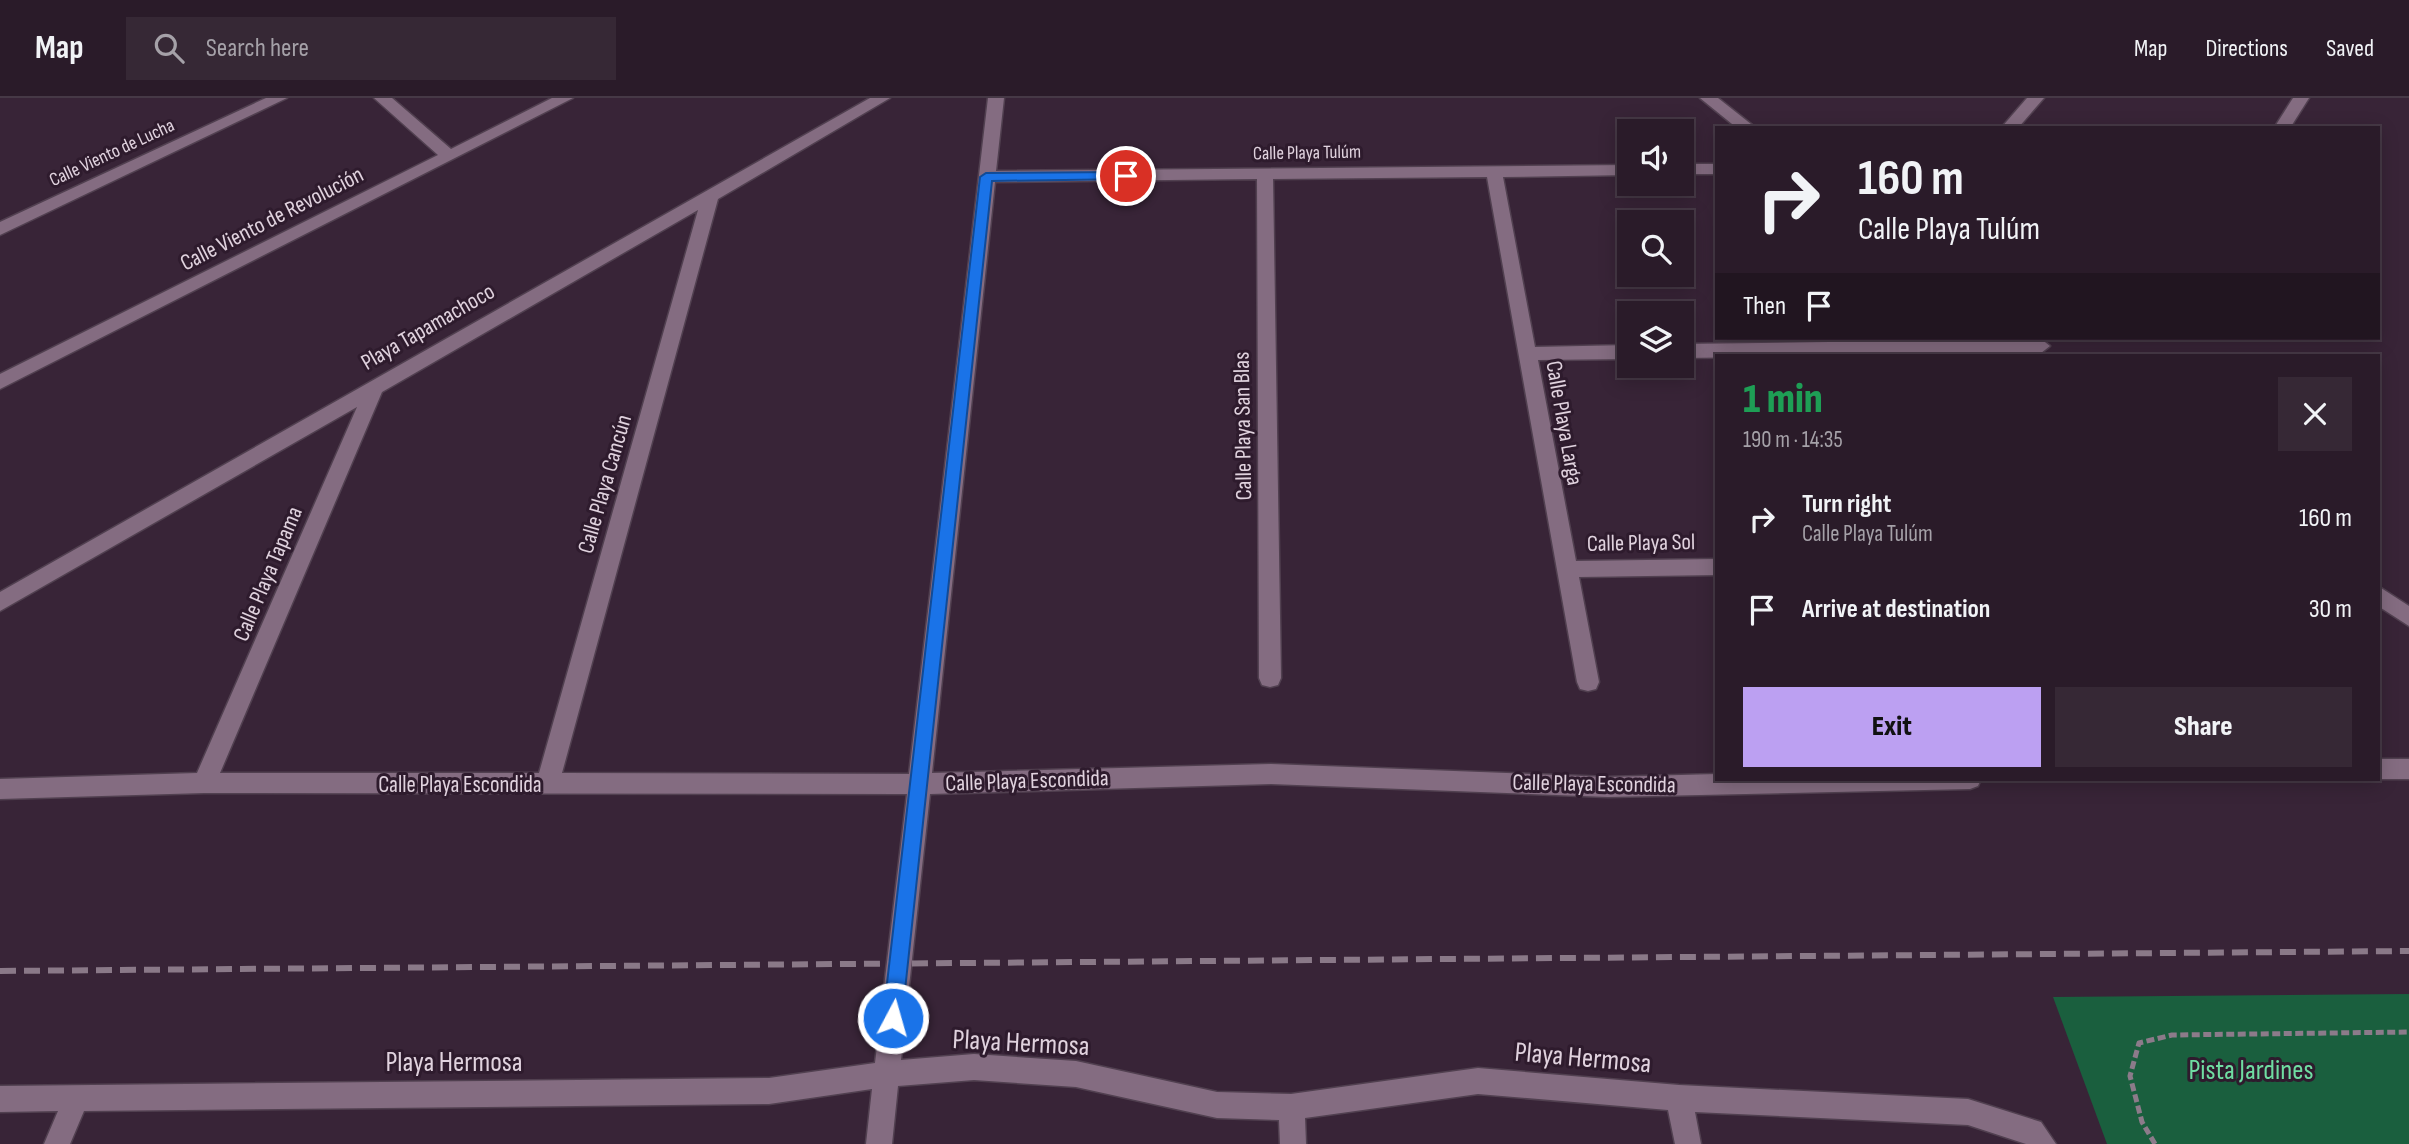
<!DOCTYPE html>
<meta charset="utf-8">
<style>
:root{--surface:#2a1b29;--page:#362835;--text:#f1f3f6;--muted:#a5a1a8;--line:#463946;--accent:#bca0f2}
body{margin:0;font-family:"Sofia Sans Condensed",sans-serif;background:var(--page);color:var(--text);height:100vh;display:flex;flex-direction:column;font-size:26px;white-space:nowrap}
*{box-sizing:border-box;margin:0}
p{font-size:23px;color:var(--muted)}
.icon{flex:none;width:38px;height:38px;fill:none;stroke:currentColor;stroke-width:2;stroke-linecap:round;stroke-linejoin:round}
.map{position:relative;flex:1;overflow:hidden}
.details{position:absolute;left:1715px;top:256px;width:665px;height:427px;display:flex;flex-direction:column;background:var(--surface);border-radius:0px;box-shadow:0 4px 18px #0003,0 0 0 2px var(--line)}
.details>*{flex:none}
.banner{position:absolute;left:1715px;top:28px;width:665px;height:214px;border-radius:0px;box-shadow:0 4px 18px #0003,0 0 0 2px var(--line);background:#2a1b29;color:var(--text);overflow:hidden}
.buttons{position:absolute;left:1617px;top:21px;display:grid;gap:14px}
.buttons a{display:grid;place-items:center;width:77px;height:77px;border-radius:0px;background:var(--surface);box-shadow:0 4px 18px #0003,0 0 0 2px var(--line);font-size:35px}
.pin{position:absolute;display:grid;place-items:center;width:60px;height:60px;color:#fff;margin:-30px;border:4px solid #fff;border-radius:50%;box-shadow:0 2px 7px #0007}
.me{position:absolute;width:77px;margin:-38px;rotate:6deg;stroke-linejoin:round;filter:drop-shadow(0 0 5px #0008)}
.turn{display:flex;align-items:center;gap:24px;height:147px;padding:0 28px;font-size:32px}
.turn .icon{width:91px;height:91px;stroke-width:2.5}
.turn b{display:block;font-size:49px;line-height:60px}
.then{display:flex;align-items:center;height:66px;padding:0 28px;background:#0003;gap:14px;font-size:26px}
.round{display:grid;place-items:center;flex:none;width:74px;height:74px;border-radius:0px;background:var(--page)}
.head{display:flex;align-items:center;justify-content:space-between;height:119px;padding:0 28px}
h1{font-size:42px;font-weight:800;line-height:52px;color:#1e9e55}
.cta{display:flex;gap:14px;margin-top:auto;padding:14px 28px}
.cta a{flex:1;height:80px;border-radius:0px;background:var(--accent);color:#111;font-size:28px;font-weight:800;line-height:80px;text-align:center}
.cta a+a{background:var(--page);color:var(--text)}
ul{padding:0;list-style:none}
li{display:flex;align-items:center;gap:21px;height:91px;padding:0 28px}
li div{flex:1}
li b{display:block;font-size:26px}
li em{font-style:normal}
header{display:flex;align-items:center;gap:42px;box-sizing:border-box;height:98px;padding:0 35px;background:var(--surface);border-bottom:2px solid var(--line)}
header strong{font-size:33px}
nav{display:flex;gap:38px;margin-inline-start:auto;font-size:24px}
.search{width:490px;height:63px;background:var(--page);display:flex;align-items:center;gap:18px;box-sizing:border-box;padding:0 24px;border-radius:0px;color:var(--muted);font-size:26px}
.map>svg:first-child{display:block}
.green{fill:#1a5f3e}
.lines{fill:none;stroke-linecap:round;stroke-linejoin:round}
.minor-casing{stroke:#514050;stroke-width:3}
.path{stroke:#8c7b8a;stroke-width:5;stroke-dasharray:8 3.5;stroke-linecap:butt}
.minor{fill:#846c81;fill-rule:evenodd}
.rail{stroke:#8a7988;stroke-width:6;stroke-dasharray:16 8;stroke-linecap:butt}
.route{fill:#1a73e8;stroke:#114b97;stroke-width:2}
.labels{text-anchor:middle;dominant-baseline:central;stroke-width:6;stroke-linejoin:round;paint-order:stroke}
.far-street-label{font-size:19px;fill:#e0d2de;stroke:#2e1b2d}
.street-label{font-size:23px;fill:#e0d2de;stroke:#2e1b2d}
.near-street-label{font-size:28px;fill:#e0d2de;stroke:#2e1b2d}
.near-park-label{font-size:28px;fill:#6fdda2;stroke:#2e1b2d}
</style>
<header>
<strong>Map</strong>
<div class="search"><svg class="icon" aria-label="search" viewBox="0 0 24 24"><circle cx="10" cy="10" r="6"/><path d="M15 15l6 6"/></svg>Search here</div>
<nav><a>Map</a><a>Directions</a><a>Saved</a></nav>
</header>
<div class="map">
<svg width="2409" height="1046" viewBox="0 0 2409 1046">
<rect width="100%" height="100%" fill="#382437"/>
<polygon class="green" points="2409,896 2409,1046 2107,1046 2053,899"/>
<g class="lines">
<g class="minor-casing">
<g id="minor">
<polygon points="266,0 287,0 0,137 0,124"/>
<polygon points="374,0 392,0 451,51 552,0 573,0 0,291 0,276 438,57"/>
<path d="M 870,0 L 890,0 L 718,101 L 562,675 L 909,676 L 988,0 L 1004,0 L 996,73 L 1629,67 L 1629,77 L 1503,79 L 1535,249 L 1629,247 L 1629,261 L 1538,262 L 1576,463 L 1717,461 L 1717,477 L 1579,479 L 1599,584 L 1596,591 L 1588,593 L 1580,591 L 1577,584 L 1487,79 L 1273,81 L 1281,580 L 1278,587 L 1270,589 L 1262,587 L 1259,580 L 1257,81 L 995,84 L 932,675 L 1271,666 L 1608,679 L 1717,676 L 1717,681 L 1981,681 L 1978,688 L 1970,691 L 1608,699 L 1271,686 L 930,696 L 901,962 L 974,956 L 1076,963 L 1217,994 L 1291,996 L 1478,970 L 1679,987 L 1968,1001 L 2041,1024 L 2056,1046 L 2026,1046 L 1968,1027 L 1695,1014 L 1701,1046 L 1675,1046 L 1668,1012 L 1478,996 L 1305,1020 L 1306,1046 L 1280,1046 L 1279,1022 L 1217,1020 L 1076,989 L 974,982 L 898,988 L 892,1046 L 866,1046 L 872,991 L 769,1006 L 84,1013 L 70,1046 L 44,1046 L 58,1013 L 0,1014 L 0,988 L 769,980 L 875,965 L 907,696 L 204,695 L 0,701 L 0,681 L 197,675 L 357,309 L 0,513 L 0,494 ZM 698,112 L 539,675 L 220,675 L 382,294 Z"/>
<polygon points="1700,0 1718,0 1756,30 1737,30"/>
<polygon points="2027,0 2044,0 2018,30 2001,30"/>
<polygon points="2293,0 2309,0 2290,30 2274,30"/>
<rect x="1682" y="66" width="35" height="10"/>
<polygon points="2041,241 2050,248 2041,255 1682,260 1682,246"/>
<polygon points="2378,488 2409,508 2409,528 2378,508"/>
<polygon points="2378,661 2409,661 2409,681 2377,681"/>
</g>
</g>
<polyline class="path" points="2155,1046 2142,1024 2130,978 2139,945 2172,937 2409,934"/>
<use href="#minor" class="minor"/>
<polyline class="rail" points="0,873 2409,853"/>
</g>
<polygon class="route" points="1126,74 1132,78 1130,81 992,83 902,920 900,927 893,930 886,927 883,920 980,79 986,75"/>
<g class="labels">
<g class="far-street-label">
<text transform="translate(112 55) rotate(-25)">Calle Viento de Lucha</text>
<text transform="translate(1307 55) rotate(-1)">Calle Playa Tulúm</text>
</g>
<g class="street-label">
<text transform="translate(272 121) rotate(-27)">Calle Viento de Revolución</text>
<text transform="translate(428 229) rotate(-30)">Playa Tapamachoco</text>
<text transform="translate(1564 325) rotate(80)">Calle Playa Larga</text>
<text transform="translate(1243 328) rotate(-91)">Calle Playa San Blas</text>
<text transform="translate(605 386) rotate(-74)">Calle Playa Cancún</text>
<text transform="translate(1641 445) rotate(-1)">Calle Playa Sol</text>
<text transform="translate(268 476) rotate(-67)">Calle Playa Tapama</text>
<text transform="translate(1027 683) rotate(-2)">Calle Playa Escondida</text>
<text transform="translate(1594 686) rotate(1)">Calle Playa Escondida</text>
<text x="460" y="687">Calle Playa Escondida</text>
</g>
<g class="near-street-label">
<text transform="translate(1021 945) rotate(3)">Playa Hermosa</text>
<text transform="translate(1583 960) rotate(5)">Playa Hermosa</text>
<text x="454" y="964">Playa Hermosa</text>
</g>
<g class="near-park-label">
<text x="2251" y="972">Pista Jardines</text>
</g>
</g>
</svg>
<div class="buttons">
<a><svg class="icon" aria-label="sound" viewBox="0 0 24 24"><path d="M4 9h4l5-4v14l-5-4H4zM17 9q2 3 0 6"/></svg></a>
<a><svg class="icon" aria-label="search" viewBox="0 0 24 24"><circle cx="10" cy="10" r="6"/><path d="M15 15l6 6"/></svg></a>
<a><svg class="icon" aria-label="layers" viewBox="0 0 24 24"><path d="M12 4l9 5-9 5-9-5zM3 14l9 5 9-5"/></svg></a>
</div>
<div class="pin" style="left:1126px;top:78px;background:#d93025"><svg class="icon" aria-label="arrive" viewBox="0 0 24 24"><path d="M6 21V4h12l-3 4 3 4H6"/></svg></div>
<svg class="me" style="left:893px;top:920px" viewBox="-20 -20 40 40"><circle r="17" fill="#1a73e8" stroke="#fff" stroke-width="3"/><path d="M0-11L8 9 0 5-8 9z" fill="#fff"/></svg>
<div class="banner">
<div class="turn"><svg class="icon" aria-label="right" viewBox="0 0 24 24"><path d="M7 20v-9h11M14 6l5 5-5 5"/></svg><div><b>160 m</b>Calle Playa Tulúm</div></div>
<div class="then">Then<svg class="icon" aria-label="arrive" viewBox="0 0 24 24"><path d="M6 21V4h12l-3 4 3 4H6"/></svg></div>
</div>
<section class="details">
<div class="head"><div><h1>1 min</h1><p>190 m · 14:35</p></div><a class="round"><svg class="icon" aria-label="close" viewBox="0 0 24 24"><path d="M6 6l12 12M18 6L6 18"/></svg></a></div>
<ul>
<li><svg class="icon" aria-label="right" viewBox="0 0 24 24"><path d="M7 20v-9h11M14 6l5 5-5 5"/></svg><div><b>Turn right</b><p>Calle Playa Tulúm</p></div><em>160 m</em></li>
<li><svg class="icon" aria-label="arrive" viewBox="0 0 24 24"><path d="M6 21V4h12l-3 4 3 4H6"/></svg><div><b>Arrive at destination</b></div><em>30 m</em></li>
</ul>
<div class="cta"><a>Exit</a><a>Share</a></div>
</section>
</div>
